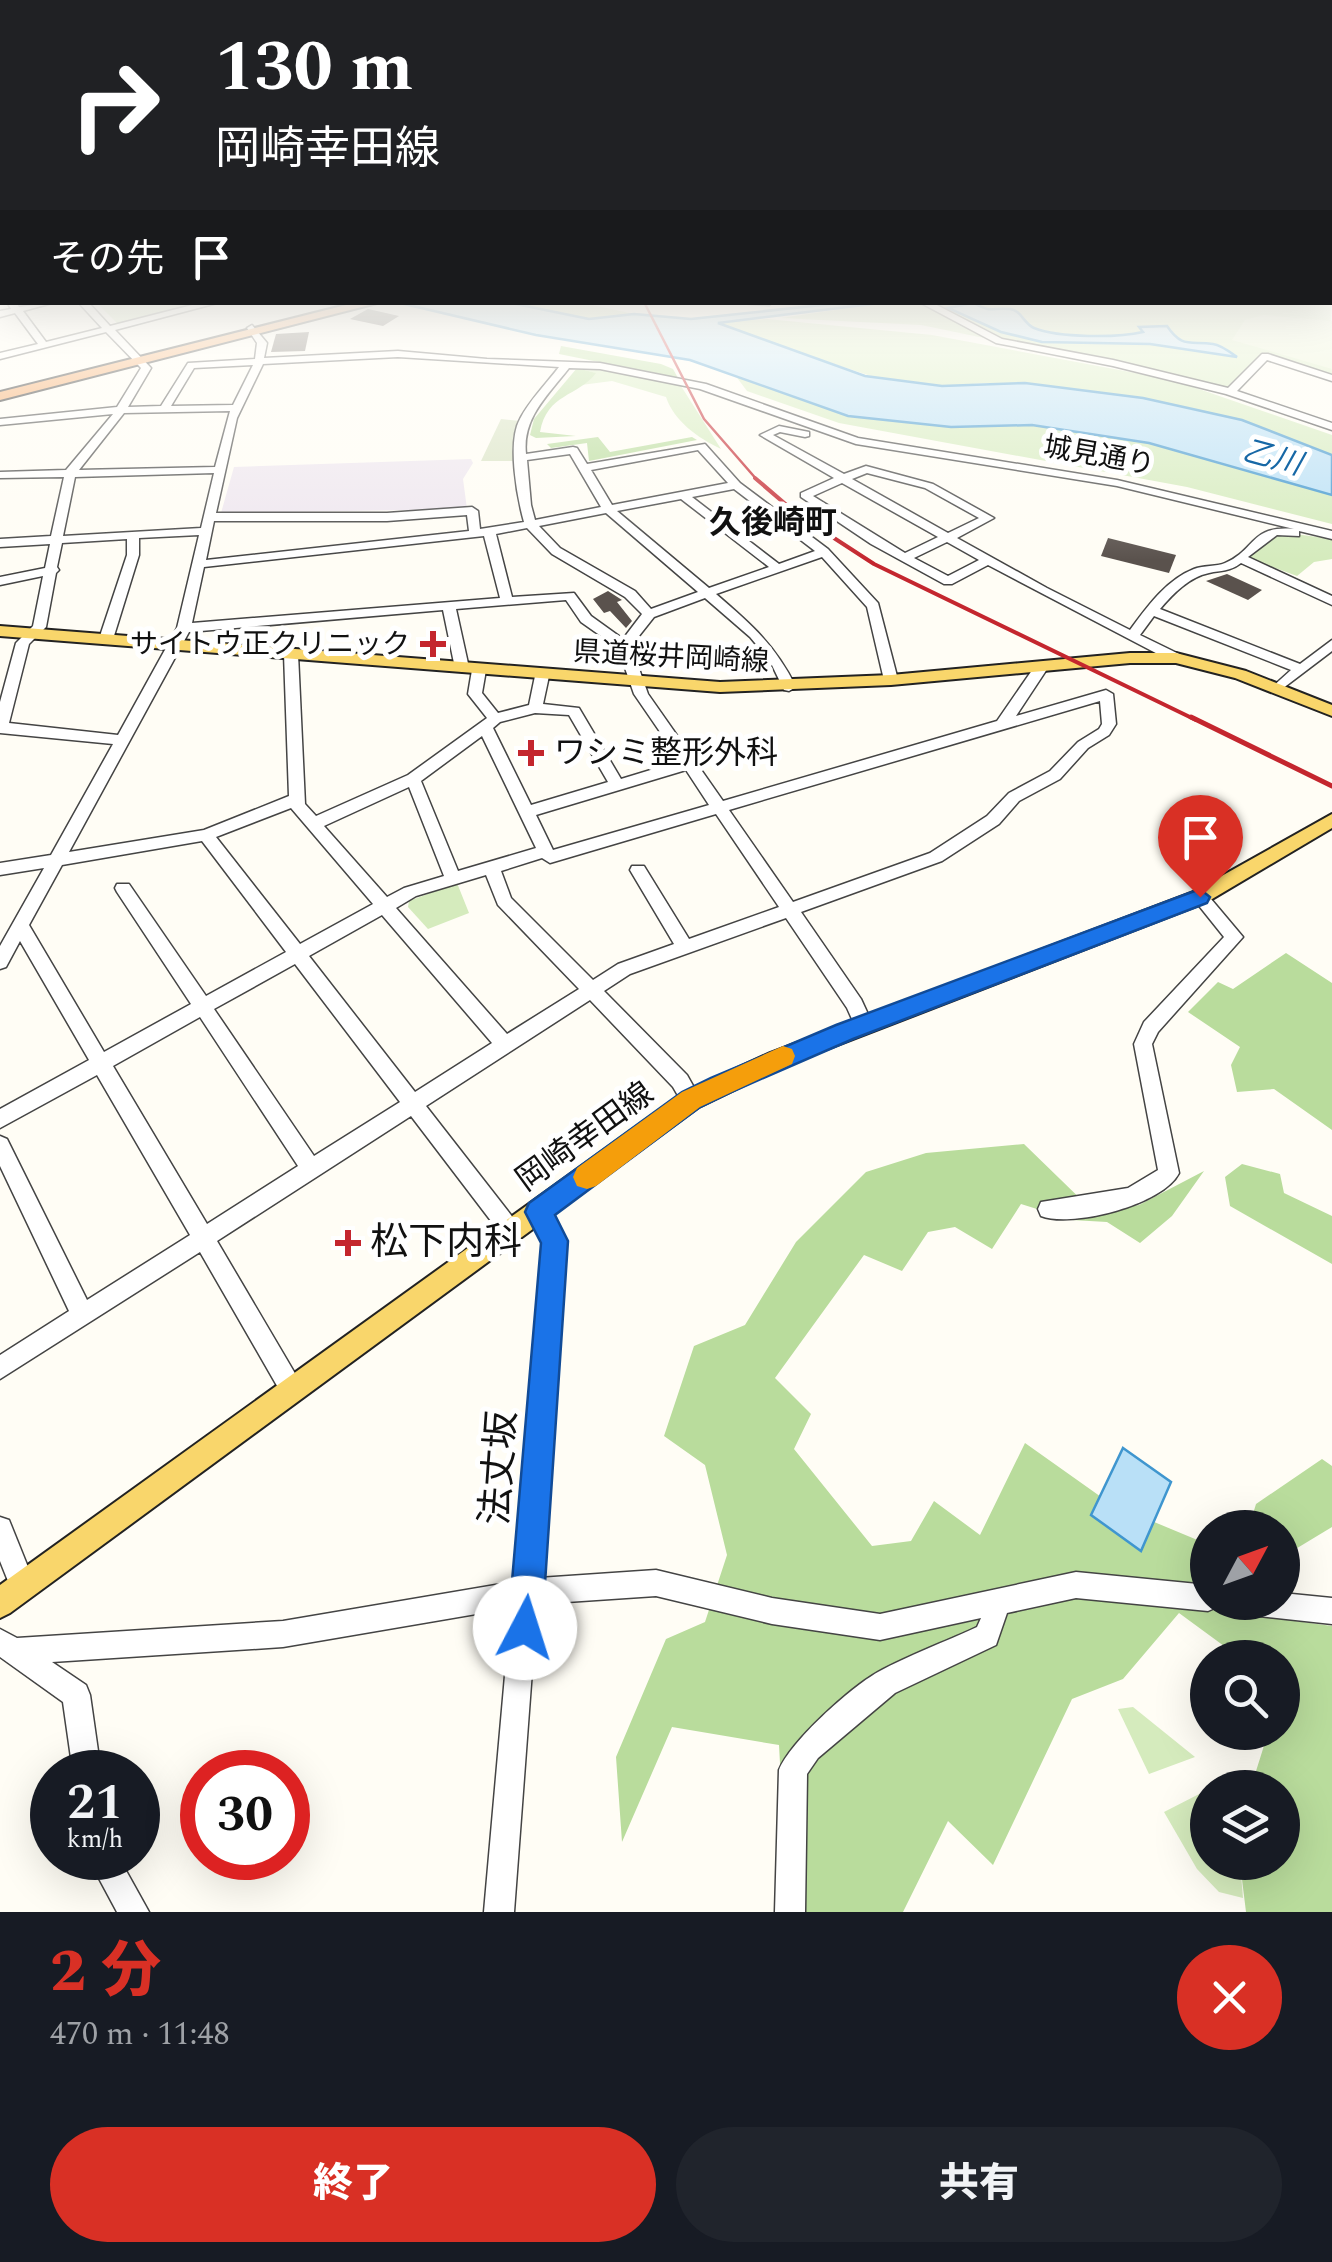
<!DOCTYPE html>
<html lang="ja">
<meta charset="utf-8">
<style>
:root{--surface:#171b24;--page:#20242c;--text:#f1f3f6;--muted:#9ea1a6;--accent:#d93025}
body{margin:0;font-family:Spectral,"Noto Sans JP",serif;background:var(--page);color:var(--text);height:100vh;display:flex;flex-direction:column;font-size:38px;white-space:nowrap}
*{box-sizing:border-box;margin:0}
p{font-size:32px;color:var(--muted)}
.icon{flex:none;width:55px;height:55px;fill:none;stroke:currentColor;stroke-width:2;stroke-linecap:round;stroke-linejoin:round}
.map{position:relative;height:1912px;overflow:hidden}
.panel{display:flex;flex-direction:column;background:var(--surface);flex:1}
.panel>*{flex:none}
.guide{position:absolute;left:0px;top:0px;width:1332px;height:305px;box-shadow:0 10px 40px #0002;background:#202124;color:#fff;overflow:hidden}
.needle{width:65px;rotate:49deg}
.fabs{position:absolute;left:1190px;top:1510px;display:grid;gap:20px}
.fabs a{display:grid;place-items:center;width:110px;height:110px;border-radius:50%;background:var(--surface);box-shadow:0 10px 40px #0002;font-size:50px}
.speed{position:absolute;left:30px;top:1750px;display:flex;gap:20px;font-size:50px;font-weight:700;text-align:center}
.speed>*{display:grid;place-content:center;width:130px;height:130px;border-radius:50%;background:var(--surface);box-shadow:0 10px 40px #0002;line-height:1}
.speed small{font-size:25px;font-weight:400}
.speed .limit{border:15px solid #d22;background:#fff;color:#111}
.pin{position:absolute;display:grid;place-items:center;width:85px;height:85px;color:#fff;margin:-102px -42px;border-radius:50% 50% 50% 0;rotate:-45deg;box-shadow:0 0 10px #0007}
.pin .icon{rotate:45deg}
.me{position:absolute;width:110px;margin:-55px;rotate:5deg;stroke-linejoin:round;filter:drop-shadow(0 0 8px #0008)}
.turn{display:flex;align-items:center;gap:35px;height:210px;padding:0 50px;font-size:45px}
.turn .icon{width:130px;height:130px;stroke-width:2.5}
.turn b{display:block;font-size:70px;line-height:85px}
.then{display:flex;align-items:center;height:95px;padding:0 50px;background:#0003;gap:20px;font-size:38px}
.round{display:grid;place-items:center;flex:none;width:105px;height:105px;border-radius:52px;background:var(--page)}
.summary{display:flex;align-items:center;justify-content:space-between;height:170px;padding:0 50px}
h1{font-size:60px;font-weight:800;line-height:75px;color:var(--accent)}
.primary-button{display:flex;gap:20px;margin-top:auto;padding:20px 50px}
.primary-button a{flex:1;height:115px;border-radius:60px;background:var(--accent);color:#fff;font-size:40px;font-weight:800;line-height:115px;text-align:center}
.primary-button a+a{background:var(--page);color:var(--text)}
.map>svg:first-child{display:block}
.industrial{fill:#eee6ef}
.green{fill:#d5ebbd}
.forest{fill:#b9dc9c}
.cemetery{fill:#d9e3c4}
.pitch{fill:#e6f2cf}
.water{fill:#b9e0f7;stroke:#3f96cf;stroke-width:2.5}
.building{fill:#5a524d}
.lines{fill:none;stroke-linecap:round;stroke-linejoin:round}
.minor-casing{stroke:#444;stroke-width:3}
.major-casing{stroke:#222;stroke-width:4}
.highway-casing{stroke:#222;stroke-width:4}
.minor{fill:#fff;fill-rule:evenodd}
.major{fill:#f9d66b;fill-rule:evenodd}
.highway{fill:#f5a25d;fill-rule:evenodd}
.rail-far2{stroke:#c4262e;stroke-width:2.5}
.rail-far1{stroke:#c4262e;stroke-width:4}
.rail{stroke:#c4262e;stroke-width:5}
.route{fill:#1a73e8;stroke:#114b97;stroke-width:2.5}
.slow{fill:#f59e0b}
.poi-dot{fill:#c4262e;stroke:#fff;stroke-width:4}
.labels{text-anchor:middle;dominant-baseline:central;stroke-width:10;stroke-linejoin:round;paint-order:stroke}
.far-street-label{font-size:28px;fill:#111;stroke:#fff}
.far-poi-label{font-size:28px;fill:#111;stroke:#fff;text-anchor:end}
.far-water-label{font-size:30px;font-style:italic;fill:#1768a6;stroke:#fff}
.far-quarter-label{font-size:32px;font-weight:bold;fill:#111;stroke:#fff}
.poi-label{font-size:32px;fill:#111;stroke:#fff;text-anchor:start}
.street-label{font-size:32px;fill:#111;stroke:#fff}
.near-poi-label{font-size:38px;fill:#111;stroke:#fff;text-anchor:start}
.near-street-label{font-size:38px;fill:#111;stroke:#fff}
</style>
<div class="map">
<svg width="1332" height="1912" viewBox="0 0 1332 1912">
<rect width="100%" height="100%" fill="#fffdf5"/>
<polygon class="industrial" points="471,459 473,463 463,479 467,509 221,513 234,467"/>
<g class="green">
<polygon points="1330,293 1332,376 1260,355 1226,388 921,325 781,318 890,302 1330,302"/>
<polygon points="97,303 210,303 119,325"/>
<polygon points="512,303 583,303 634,314 589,319"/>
<polygon points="767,319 932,335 1173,380 1332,435 1332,455 1242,420 988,383 942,386 883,380 722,327 717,322"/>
<path d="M 577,368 L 625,373 L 681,386 L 721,449 C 698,438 674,421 666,397 L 612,381 L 581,385 L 595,373 Z"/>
<polygon points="735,375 848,416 951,427 1032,425 1149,443 1332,495 1332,524 1187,487 839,423 747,391"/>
<polygon points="1280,532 1332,539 1332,559 1314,562 1297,576 1246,557"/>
<polygon points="457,883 469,913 428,929 408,907 409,901"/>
<polygon points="1133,1707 1195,1757 1149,1774 1118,1709"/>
<polygon points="1207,1790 1208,1862 1240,1863 1243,1898 1219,1892 1197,1869 1164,1812"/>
</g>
<g class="forest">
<polygon points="561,346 661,364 673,369 678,378 559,354"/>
<path d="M 577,368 L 596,373 C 578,397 547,393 540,432 L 576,436 L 536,438 L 530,435 L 534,419 Z"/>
<polygon points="598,437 610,452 692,437 697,440 589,461 587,443 551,448 547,444"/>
<polygon points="1286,953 1332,983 1332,1130 1274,1089 1237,1092 1231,1065 1240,1047 1188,1012 1218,982 1233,989"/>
<polygon points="1024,1144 1095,1213 1139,1205 1204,1171 1172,1216 1140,1243 1107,1222 1072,1220 1021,1204 992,1249 955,1227 928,1232 902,1271 864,1255 775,1378 811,1414 794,1449 872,1546 911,1541 934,1501 980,1535 1025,1443 1111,1504 1207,1544 1208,1602 1282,1602 1282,1528 1249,1527 1256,1504 1322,1459 1332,1466 1332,1527 1289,1553 1295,1621 1332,1626 1332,1912 1246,1912 1240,1863 1282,1862 1282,1788 1251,1787 1268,1733 1282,1732 1282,1658 1239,1657 1179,1613 1123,1679 1072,1699 993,1865 948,1821 903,1912 788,1912 779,1745 672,1727 622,1842 616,1757 666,1639 705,1622 727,1555 705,1465 664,1436 694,1346 745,1325 796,1242 866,1172 926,1153"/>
<polygon points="1242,1164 1280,1174 1284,1193 1332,1216 1332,1264 1230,1206 1225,1177"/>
</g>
<polygon class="cemetery" points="501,419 520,421 513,437 514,461 481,461"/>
<polygon class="pitch" points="1263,315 1332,321 1332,369 1232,340 1245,320"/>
<g class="water">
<polygon points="400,303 511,303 589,319 634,314 691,319 840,303 880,303 718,323 865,376 942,386 1025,383 1143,398 1242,420 1332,455 1332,495 1149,443 1032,425 951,427 848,416 690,360 536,335"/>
<path d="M 973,303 C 995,314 990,307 1010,309 C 1021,310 1024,324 1034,328 C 1060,338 1117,338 1143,332 L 1139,327 L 1167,326 C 1182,348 1189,341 1213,344 C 1221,345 1230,352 1237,357 L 1150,344 L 1042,342 L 1001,332 L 948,308 Z"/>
<polygon points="1123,1448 1171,1482 1141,1551 1091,1515"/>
</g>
<g class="building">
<polygon points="368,309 399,316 383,326 350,319"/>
<polygon points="309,332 305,351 271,352 276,334"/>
<polygon points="1108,538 1176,555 1169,573 1101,556"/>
<polygon points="1227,574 1262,590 1248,600 1206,581"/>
<polygon points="608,591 622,600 617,602 632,621 626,628 610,611 604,613 593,599"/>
</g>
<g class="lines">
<g class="minor-casing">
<g id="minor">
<path d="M 7,302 L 16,302 L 19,307 L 56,302 L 23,311 L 46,342 L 102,328 L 78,302 L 88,302 L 110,326 L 204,302 L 221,302 L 115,330 L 151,368 L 128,407 L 161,406 L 188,363 L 255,359 L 257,343 L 247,328 L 252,325 L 267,343 L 264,358 L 398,351 L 487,359 L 600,363 L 706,384 L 858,438 L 1117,480 L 1332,531 L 1332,539 L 1299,531 L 1299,536 L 1277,535 L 1248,557 L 1332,596 L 1332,605 L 1241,563 C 1229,572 1222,570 1209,573 C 1189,577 1173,594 1160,609 L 1300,664 L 1332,640 L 1332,651 L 1278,692 L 1271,688 L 1291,670 L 1154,616 L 1140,635 L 1181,655 L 1181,661 L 1171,661 L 988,565 L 952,584 L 944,584 L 871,544 L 801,497 L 801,493 L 834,478 L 760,435 L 779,426 L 809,432 L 809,436 L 805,437 L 780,432 L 773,435 L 844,474 L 866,466 L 933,484 L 994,518 L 957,538 L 1047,588 L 1130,630 C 1147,607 1166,580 1194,569 C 1204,565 1216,567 1225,563 C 1256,550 1250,525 1294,529 L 1117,486 L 856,444 L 700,389 L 600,369 L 569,368 C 548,395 522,418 526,454 L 573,447 L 577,448 L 587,464 L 705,444 L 740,483 L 828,549 L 878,603 L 898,680 L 891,684 L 884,680 L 867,607 L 822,557 L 716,594 C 751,624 775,645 796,687 L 789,691 L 784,690 L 770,661 L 750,637 L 705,598 L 654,617 L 631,646 L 648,694 L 723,801 L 997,721 L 1037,663 L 1042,662 L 1049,666 L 1016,716 L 1106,690 L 1113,694 L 1116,724 L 1109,735 L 1088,748 L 1060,779 L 1019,801 L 999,824 L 942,861 L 801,912 L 861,999 L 873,1025 L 871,1030 L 864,1033 L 857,1030 L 847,1008 L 786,918 L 630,974 L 604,991 L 687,1075 L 701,1100 L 698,1106 L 691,1108 L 684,1106 L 673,1087 L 590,1000 L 426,1106 L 518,1224 L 522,1231 L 518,1238 L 511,1241 L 504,1238 L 411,1116 L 217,1241 L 300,1382 L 304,1390 L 300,1398 L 292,1402 L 284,1398 L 200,1252 L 0,1379 L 0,1355 L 69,1311 L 0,1166 L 0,1136 L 7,1139 L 87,1300 L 190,1235 L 97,1075 L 0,1128 L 0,1109 L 89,1060 L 20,941 L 6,967 L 0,969 L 0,946 L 44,868 L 0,875 L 0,863 L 51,855 L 113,744 L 0,733 L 0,702 L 16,643 L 33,626 L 43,576 L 0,585 L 0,577 L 45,568 L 50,544 L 0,547 L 0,539 L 51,536 L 64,477 L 0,478 L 0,472 L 66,470 L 113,414 L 0,425 L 0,419 L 117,407 L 141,368 L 106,332 L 0,359 L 0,353 L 38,344 L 15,313 L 0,317 L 0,311 L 11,309 ZM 398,357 L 559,367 C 546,384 529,401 520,419 C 507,442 517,497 524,522 L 480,529 L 478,511 L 472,507 L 387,513 L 216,513 L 237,418 L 263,364 ZM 253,365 L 233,405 L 171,406 L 194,368 ZM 230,411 L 215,467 L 79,470 L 124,413 ZM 698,450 L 728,483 L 612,505 L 591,470 ZM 570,454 L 601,507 L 535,520 L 531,505 L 527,460 ZM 214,473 L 201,528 L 63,536 L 75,477 ZM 867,473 L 925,488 L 979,518 L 948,533 L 852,479 ZM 842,483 L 938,537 L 905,553 L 813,496 ZM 734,489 L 815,551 L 779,564 L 692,497 ZM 681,499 L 769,567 L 709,588 L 617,511 ZM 606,513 L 698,592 L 651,609 L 635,591 L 560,548 L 539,526 ZM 467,515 L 469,531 L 206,560 L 214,521 L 387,521 ZM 527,528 L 552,554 L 625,597 L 642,614 L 623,639 L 591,616 L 574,593 L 512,597 L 496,534 ZM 199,535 L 177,628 L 118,735 L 9,723 L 29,644 L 46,627 L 56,573 L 59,570 L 57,567 L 62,543 L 127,539 L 127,555 L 99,639 L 106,643 L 113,639 L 139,555 L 139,538 ZM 484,536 L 500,598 L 192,623 L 204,567 ZM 947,542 L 979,560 L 948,576 L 914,558 ZM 566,600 L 581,622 L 618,648 L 634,694 L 680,761 L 621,779 L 579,708 L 543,704 L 549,676 L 547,673 L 542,672 L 535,676 L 529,705 L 498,713 L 482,693 L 486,670 L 479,666 L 472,670 L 468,694 L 487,718 L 408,775 L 316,816 L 305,804 L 298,654 L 291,650 L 284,654 L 289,796 L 204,830 L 69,852 L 189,632 L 443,610 L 455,668 L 462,672 L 469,668 L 456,609 ZM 1100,701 L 1102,724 L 1099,729 L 1078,742 L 1050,771 L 1009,793 L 987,816 L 930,853 L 793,902 L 729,810 ZM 535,713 L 569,715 L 608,782 L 531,805 L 493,728 L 500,722 ZM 482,736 L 536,848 L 458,871 L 421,781 ZM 686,770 L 709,805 L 553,850 L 536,815 ZM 409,787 L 444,876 L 404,888 L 387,897 L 324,826 ZM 291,808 L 373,904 L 300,944 L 216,837 ZM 716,814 L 779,907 L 689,939 L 644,866 L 632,866 L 630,870 L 674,944 L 618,964 L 593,980 L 511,898 L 501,871 L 542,858 L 550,863 ZM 202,841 L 286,952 L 206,996 L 129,884 L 117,884 L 115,888 L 117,892 L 191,1004 L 104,1052 L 29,925 L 62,865 ZM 486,875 L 498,905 L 579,989 L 507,1034 L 396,908 L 416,896 ZM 382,915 L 492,1043 L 415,1092 L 309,956 ZM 295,964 L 400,1102 L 314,1156 L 214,1009 ZM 200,1017 L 298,1166 L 207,1224 L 113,1066 Z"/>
<polygon points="725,302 773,302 769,305"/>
<polygon points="919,302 931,302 1002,339 1113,360 1228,388 1262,354 1268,354 1332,375 1332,381 1267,360 1237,391 1332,423 1332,430 1226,394 1113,366 996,343"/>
<path d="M 1200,891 L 1206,893 L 1243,937 L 1158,1032 L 1152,1044 L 1179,1173 C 1163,1205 1072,1228 1041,1216 L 1038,1209 L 1041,1202 L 1128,1188 L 1158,1170 L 1134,1044 L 1144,1022 L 1224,937 L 1192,897 Z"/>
<path d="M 538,1202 L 545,1205 L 565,1241 L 539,1578 L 656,1570 L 772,1598 L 880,1614 L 1076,1572 L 1208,1585 L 1208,1602 L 1219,1602 L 1217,1607 L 1208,1611 L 1076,1598 L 1007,1613 L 996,1645 L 895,1693 L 818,1758 L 807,1774 L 805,1912 L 775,1912 L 779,1770 C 791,1741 850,1688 878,1672 C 909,1655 945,1642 977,1627 L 981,1618 L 880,1640 L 772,1624 L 656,1596 L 537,1604 L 514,1912 L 484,1912 L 511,1608 L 283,1647 L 52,1662 L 86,1685 L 90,1695 L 101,1772 L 73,1772 L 63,1702 L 0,1657 L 0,1629 L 17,1638 L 283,1621 L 513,1582 L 543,1242 L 528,1212 L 531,1205 Z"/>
<polygon points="0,1517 9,1520 36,1587 32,1596 23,1600 14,1596 0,1561"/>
<polygon points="1282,1593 1332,1598 1332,1624 1250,1615 1241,1611 1237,1602 1282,1602"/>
<polygon points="88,1858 119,1858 149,1912 117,1912"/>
</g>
</g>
<g class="major-casing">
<g id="major">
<polygon points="0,626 720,682 891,675 1130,653 1176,653 1246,671 1332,705 1332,716 1235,678 1176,663 1130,663 891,685 720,692 0,636"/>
<polygon points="1332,814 1332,828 1207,902 786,1065 699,1107 10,1613 0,1618 0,1585 683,1093 770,1053 1193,892"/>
</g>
</g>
<g class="highway-casing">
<polygon id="highway" points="358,302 381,302 0,400 0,392"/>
</g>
<use href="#minor" class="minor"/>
<use href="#major" class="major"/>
<use href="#highway" class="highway"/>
<polyline class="rail-far2" points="644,302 704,419 758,481"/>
<polyline class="rail-far1" points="755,478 797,514 874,564 1196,720"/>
<polyline class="rail" points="1191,717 1332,786"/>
</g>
<linearGradient id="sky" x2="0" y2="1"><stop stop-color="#95c6ee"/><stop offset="0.52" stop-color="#fffefa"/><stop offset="1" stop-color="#fffefa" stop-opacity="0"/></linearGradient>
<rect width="1332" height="560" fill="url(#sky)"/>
<polygon class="route" points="1200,889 1210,897 1207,903 853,1039 729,1093 700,1107 555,1215 568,1241 542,1628 537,1640 525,1645 513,1640 508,1628 541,1243 525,1212 529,1203 682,1092 711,1078 836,1025"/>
<polygon class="slow" points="783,1046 792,1049 795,1056 792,1064 700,1107 596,1186 587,1189 577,1186 573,1177 577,1168 682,1092"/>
<g class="poi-dot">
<path d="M428 629h10v10h10v10h-10v10h-10v-10h-10v-10h10z"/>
<path d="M526 738h10v10h10v10h-10v10h-10v-10h-10v-10h10z"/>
<path d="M343 1228h10v10h10v10h-10v10h-10v-10h-10v-10h10z"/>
</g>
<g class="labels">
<g class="far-street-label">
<text transform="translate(1099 456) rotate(10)">城見通り</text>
<text transform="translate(671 657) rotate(3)">県道桜井岡崎線</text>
</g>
<g class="far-poi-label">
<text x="410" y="644">サイトウ正クリニック</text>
</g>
<g class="far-water-label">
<text transform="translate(1272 458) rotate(15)">乙川</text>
</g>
<g class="far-quarter-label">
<text x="773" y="523">久後崎町</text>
</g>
<g class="poi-label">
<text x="554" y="753">ワシミ整形外科</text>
</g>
<g class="street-label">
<text transform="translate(585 1137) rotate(-36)">岡崎幸田線</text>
</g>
<g class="near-poi-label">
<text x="370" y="1243">松下内科</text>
</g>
<g class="near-street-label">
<text transform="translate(500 1468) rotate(-86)">法丈坂</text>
</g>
</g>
</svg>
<div class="fabs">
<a><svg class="needle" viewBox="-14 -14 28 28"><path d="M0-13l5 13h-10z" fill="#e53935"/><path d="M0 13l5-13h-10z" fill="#9ea1a6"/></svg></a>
<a><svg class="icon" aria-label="search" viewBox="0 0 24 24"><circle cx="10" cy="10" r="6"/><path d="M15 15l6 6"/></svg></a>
<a><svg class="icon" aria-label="layers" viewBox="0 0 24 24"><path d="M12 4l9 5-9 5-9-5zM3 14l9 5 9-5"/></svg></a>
</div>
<div class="speed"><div>21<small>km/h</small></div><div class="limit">30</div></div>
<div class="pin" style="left:1200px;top:897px;background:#d93025"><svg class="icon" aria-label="arrive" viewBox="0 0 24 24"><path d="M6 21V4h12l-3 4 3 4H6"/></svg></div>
<svg class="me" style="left:525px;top:1628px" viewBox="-20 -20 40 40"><circle r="19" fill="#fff"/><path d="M0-13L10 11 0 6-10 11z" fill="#1a73e8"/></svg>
<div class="guide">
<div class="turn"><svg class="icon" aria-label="right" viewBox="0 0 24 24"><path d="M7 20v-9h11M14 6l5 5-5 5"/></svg><div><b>130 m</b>岡崎幸田線</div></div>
<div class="then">その先<svg class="icon" aria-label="arrive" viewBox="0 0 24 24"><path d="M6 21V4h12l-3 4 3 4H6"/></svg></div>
</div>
</div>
<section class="panel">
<div class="summary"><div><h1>2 分</h1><p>470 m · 11:48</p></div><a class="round" style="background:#d93025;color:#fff"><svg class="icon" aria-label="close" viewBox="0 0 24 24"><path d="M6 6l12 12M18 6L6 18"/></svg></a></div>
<div class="primary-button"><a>終了</a><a>共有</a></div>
</section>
